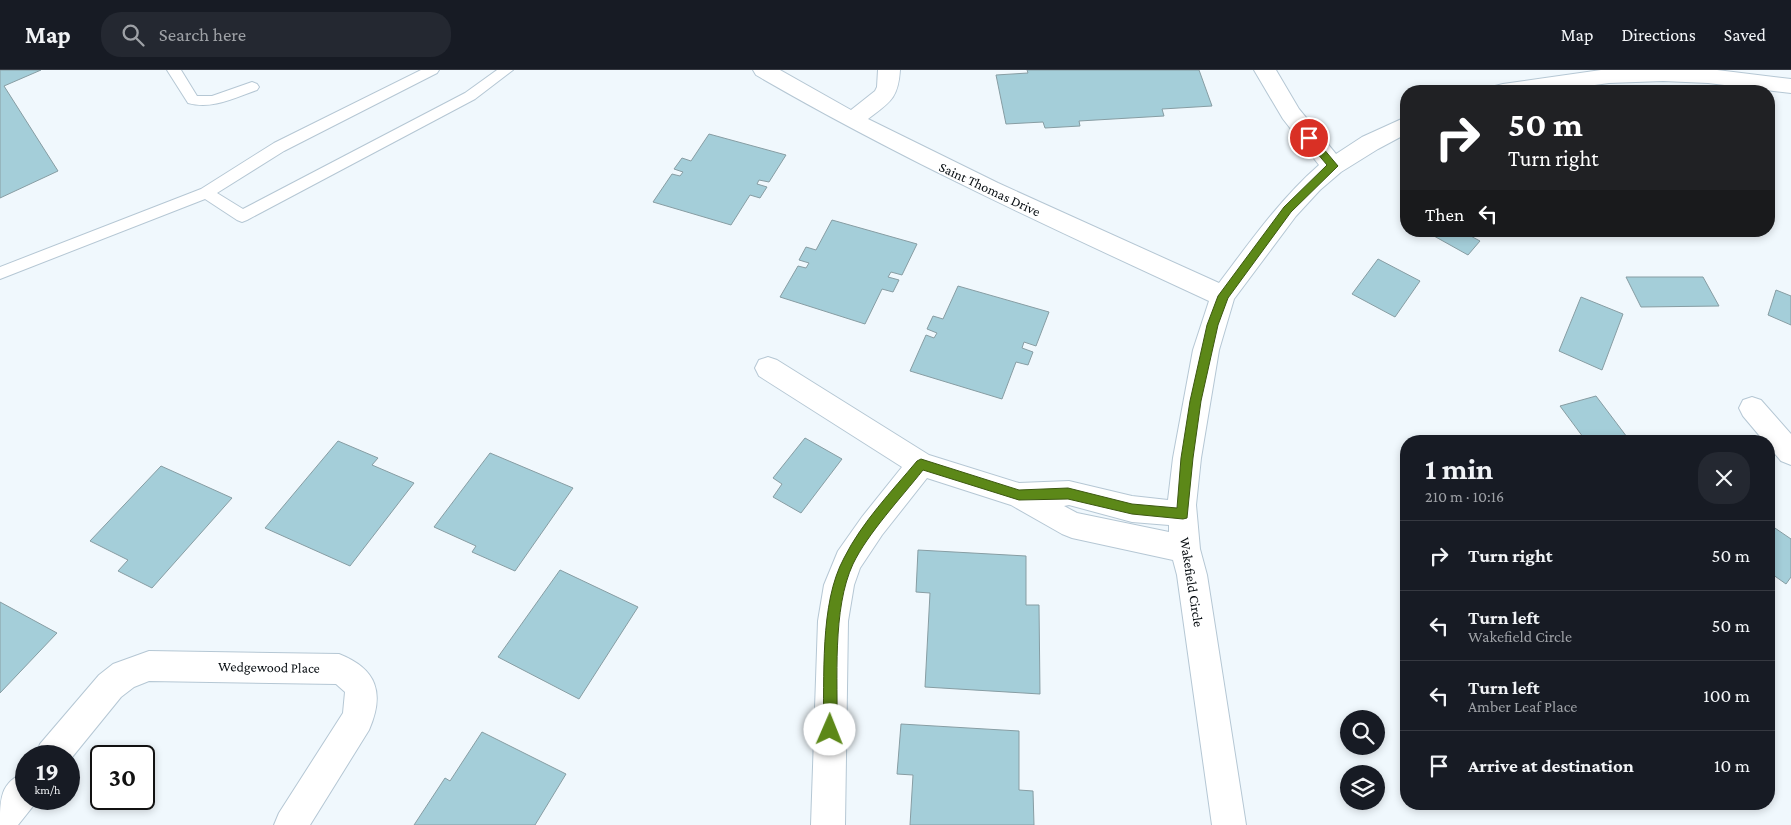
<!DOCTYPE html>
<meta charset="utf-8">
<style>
:root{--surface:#171b24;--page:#242831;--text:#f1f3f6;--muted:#9ea1a6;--line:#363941}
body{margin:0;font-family:"Crimson Pro",serif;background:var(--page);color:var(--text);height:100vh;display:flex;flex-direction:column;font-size:19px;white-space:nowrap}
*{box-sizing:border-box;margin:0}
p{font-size:16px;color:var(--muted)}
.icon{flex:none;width:28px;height:28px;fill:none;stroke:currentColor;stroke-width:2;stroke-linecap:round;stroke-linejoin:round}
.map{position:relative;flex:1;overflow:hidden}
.side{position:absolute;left:1400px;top:365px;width:375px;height:375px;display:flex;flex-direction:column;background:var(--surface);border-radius:20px;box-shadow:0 2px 8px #0003}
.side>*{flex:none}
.top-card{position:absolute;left:1400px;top:15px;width:375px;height:152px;border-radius:20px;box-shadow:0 2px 8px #0003;background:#202124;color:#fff;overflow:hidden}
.buttons{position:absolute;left:1340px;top:640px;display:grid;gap:10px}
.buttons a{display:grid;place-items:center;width:45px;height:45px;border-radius:50%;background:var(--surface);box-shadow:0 2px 8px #0003;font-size:25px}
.speed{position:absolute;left:15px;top:675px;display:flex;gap:10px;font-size:25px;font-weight:700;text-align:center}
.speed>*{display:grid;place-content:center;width:65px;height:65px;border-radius:50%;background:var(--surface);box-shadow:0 2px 8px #0003;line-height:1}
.speed small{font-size:12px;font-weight:400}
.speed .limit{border:2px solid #111;border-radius:8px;background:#fff;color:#111}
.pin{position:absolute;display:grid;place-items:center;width:42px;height:42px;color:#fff;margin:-21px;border:2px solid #fff;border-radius:50%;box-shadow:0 1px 5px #0007}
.me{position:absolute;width:55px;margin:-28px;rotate:1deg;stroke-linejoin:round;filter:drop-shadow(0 0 4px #0008)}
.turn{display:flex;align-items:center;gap:18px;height:105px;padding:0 25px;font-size:22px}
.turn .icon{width:65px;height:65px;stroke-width:2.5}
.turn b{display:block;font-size:35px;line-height:42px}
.then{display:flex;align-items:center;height:48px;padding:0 25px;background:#0003;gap:10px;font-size:19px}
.round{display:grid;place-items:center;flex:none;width:52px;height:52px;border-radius:20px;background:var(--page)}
.summary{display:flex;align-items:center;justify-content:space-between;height:85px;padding:0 25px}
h1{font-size:30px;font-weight:700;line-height:38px}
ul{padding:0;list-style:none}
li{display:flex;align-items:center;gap:15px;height:70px;padding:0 25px;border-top:1px solid var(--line)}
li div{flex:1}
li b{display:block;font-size:19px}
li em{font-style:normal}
header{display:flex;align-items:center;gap:30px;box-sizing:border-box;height:70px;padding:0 25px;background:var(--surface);border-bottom:1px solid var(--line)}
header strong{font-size:24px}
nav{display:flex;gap:28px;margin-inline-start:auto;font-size:18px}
.search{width:350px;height:45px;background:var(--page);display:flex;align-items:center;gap:12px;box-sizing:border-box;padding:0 18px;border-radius:20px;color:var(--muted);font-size:19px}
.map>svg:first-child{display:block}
.building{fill:#a4ced9;stroke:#879da3}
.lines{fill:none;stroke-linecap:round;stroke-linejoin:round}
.lane-casing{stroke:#b5c7d4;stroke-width:2}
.street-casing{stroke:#b5c7d4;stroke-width:2}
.lane{fill:#fff;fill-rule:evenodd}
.street{fill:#fff;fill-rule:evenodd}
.route{fill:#5c8818;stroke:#3c5810}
.labels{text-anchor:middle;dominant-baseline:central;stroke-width:4;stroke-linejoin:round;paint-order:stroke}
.street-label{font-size:14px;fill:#080e12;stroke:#fff}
</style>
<header>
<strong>Map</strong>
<div class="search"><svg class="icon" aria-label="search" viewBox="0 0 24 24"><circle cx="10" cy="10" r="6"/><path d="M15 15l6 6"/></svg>Search here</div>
<nav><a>Map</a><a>Directions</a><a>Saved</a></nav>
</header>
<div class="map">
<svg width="1791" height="755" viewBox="0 0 1791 755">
<rect width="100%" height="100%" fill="#f0f8fd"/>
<g class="building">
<polygon points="0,0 41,0 4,16 58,101 0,128"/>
<polygon points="1027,0 1199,0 1212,36 1162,39 1164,46 1079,51 1080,56 1045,58 1043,52 1006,54 996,5 1028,3"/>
<polygon points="709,64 786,85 769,112 759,110 757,114 767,117 760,128 750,125 731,155 653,132 672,104 680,106 683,102 674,99 682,88 691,91"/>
<polygon points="832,150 917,174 902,205 891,202 888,207 899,210 893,222 882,219 865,254 780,227 798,196 806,198 809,193 799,190 806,177 816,180"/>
<polygon points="1425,161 1466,161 1465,163 1480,171 1468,185"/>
<polygon points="1378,189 1420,211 1395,247 1352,224"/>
<polygon points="1626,207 1703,207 1719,236 1641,237"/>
<polygon points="958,216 1049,242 1036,276 1024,272 1022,278 1033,282 1028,295 1016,292 1002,329 910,301 926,265 934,268 937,263 927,259 933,246 943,249"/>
<polygon points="1776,220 1791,226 1791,255 1768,245"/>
<polygon points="1581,227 1623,244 1602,300 1559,281"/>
<polygon points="1596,326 1630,371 1586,371 1560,336"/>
<polygon points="805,368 842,389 801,443 773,427 782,414 773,408"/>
<polygon points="338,371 378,388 372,395 414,413 350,496 265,458"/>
<polygon points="490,383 573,418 515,501 472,482 476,476 434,457"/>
<polygon points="161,396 232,428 152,518 118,501 128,490 90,471"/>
<polygon points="1769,454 1791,469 1791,507 1786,514 1769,502"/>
<polygon points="918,480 1026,486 1026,535 1039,535 1040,624 925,617 930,523 916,522"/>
<polygon points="560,500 638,537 579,629 498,587"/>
<polygon points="0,532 57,563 0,623"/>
<polygon points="901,654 1019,661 1019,720 1033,721 1034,755 910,755 913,705 897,704"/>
<polygon points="482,662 566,704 535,755 414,755 445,708 450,711"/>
</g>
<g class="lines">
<g class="lane-casing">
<g id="lane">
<path d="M 167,0 L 181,0 L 197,26 L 212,26 L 252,12 L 257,14 L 259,17 L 257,20 C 234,28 212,40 188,33 Z"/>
<polygon points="421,0 439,0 437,3 284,81 217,123 243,139 465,23 497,0 513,0 475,29 247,150 242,152 237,150 205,129 0,209 0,197 201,119 274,73"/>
</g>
</g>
<g class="street-casing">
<g id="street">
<path d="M 753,0 L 780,0 L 851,40 L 875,21 L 877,17 L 878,0 L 900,0 C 898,29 890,32 868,49 L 998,113 L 1219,213 C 1250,172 1280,129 1319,95 L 1283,49 L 1254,0 L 1276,0 L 1299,39 L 1336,84 L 1362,67 L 1406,47 L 1406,64 L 1378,79 L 1341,102 L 1320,120 L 1296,146 L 1234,229 L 1219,280 L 1201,388 L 1196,435 L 1200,479 L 1207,505 L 1246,755 L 1212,755 L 1177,505 L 1173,490 L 1072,468 L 1062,464 L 1011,435 L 927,408 L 882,465 L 860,498 L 854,515 L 848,551 L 845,755 L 811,755 L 818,551 L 824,515 L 838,481 L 862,447 L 902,397 L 759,306 L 755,298 L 759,290 L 768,287 L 777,290 L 929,385 L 1019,413 L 1069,411 L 1132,426 L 1168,430 L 1173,388 L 1193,280 L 1209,231 C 1056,160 902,90 756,5 ZM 1069,435 L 1132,452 L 1169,455 L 1169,462 L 1077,443 L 1064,436 Z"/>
<polygon points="1601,0 1717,0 1791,9 1791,23 1708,13 1663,11 1609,13 1552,21 1492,21 1495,16 1503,14"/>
<polygon points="1752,327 1761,330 1791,364 1791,395 1781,391 1769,377 1769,371 1764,371 1743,346 1739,338 1743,330"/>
<path d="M 149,581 L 339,584 C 377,599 385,623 369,660 L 310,755 L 274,755 L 279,743 L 343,643 L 345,622 L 336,614 L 149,611 L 134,617 L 121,627 L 69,691 L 69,686 L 36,686 L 40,674 L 99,605 L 113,594 Z"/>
<path d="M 26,702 L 26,729 L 38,730 L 18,755 L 0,755 C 0,729 0,712 26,702 Z"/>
</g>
</g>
<use href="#lane" class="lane"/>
<use href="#street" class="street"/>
</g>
<path class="route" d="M 1306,65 L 1312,65 L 1338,96 L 1291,142 L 1228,228 L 1218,255 L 1201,331 L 1193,388 L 1187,448 L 1183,449 L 1132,444 L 1068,429 L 1019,430 L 923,400 C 901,428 868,463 853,494 C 832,539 838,610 837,660 L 835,665 L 830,667 L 825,665 L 823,660 C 825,608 819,534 844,488 C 862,452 892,421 917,391 L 921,389 L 1019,420 L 1068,418 L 1132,434 L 1177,438 L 1181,388 L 1190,331 L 1207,255 L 1218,226 L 1284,137 L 1327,95 L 1306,70 Z"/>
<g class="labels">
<g class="street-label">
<text transform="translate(990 119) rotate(25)">Saint Thomas Drive</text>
<text transform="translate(1192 512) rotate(81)">Wakefield Circle</text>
<text transform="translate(269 597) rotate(1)">Wedgewood Place</text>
</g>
</g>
</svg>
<div class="buttons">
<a><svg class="icon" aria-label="search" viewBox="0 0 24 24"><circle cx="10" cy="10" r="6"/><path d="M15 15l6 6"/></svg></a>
<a><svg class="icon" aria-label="layers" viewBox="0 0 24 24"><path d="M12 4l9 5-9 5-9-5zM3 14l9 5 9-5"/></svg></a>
</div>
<div class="speed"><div>19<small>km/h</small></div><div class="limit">30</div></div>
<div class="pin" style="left:1309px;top:68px;background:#d93025"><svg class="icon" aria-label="arrive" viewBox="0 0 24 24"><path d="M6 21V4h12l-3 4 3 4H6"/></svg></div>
<svg class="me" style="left:830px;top:660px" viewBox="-20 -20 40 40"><circle r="19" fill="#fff"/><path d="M0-13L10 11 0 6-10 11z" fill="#5c8818"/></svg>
<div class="top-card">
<div class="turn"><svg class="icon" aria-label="right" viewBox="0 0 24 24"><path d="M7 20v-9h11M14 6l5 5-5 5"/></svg><div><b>50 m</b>Turn right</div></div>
<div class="then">Then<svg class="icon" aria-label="left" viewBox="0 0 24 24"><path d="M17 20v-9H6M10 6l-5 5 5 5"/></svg></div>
</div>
<section class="side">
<div class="summary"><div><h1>1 min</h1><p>210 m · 10:16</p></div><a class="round"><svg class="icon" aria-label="close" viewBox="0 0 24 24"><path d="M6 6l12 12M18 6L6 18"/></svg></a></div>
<ul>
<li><svg class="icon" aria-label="right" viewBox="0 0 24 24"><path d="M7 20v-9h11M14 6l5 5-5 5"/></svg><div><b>Turn right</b></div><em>50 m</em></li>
<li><svg class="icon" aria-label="left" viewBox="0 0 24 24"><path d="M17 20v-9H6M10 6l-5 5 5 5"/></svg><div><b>Turn left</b><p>Wakefield Circle</p></div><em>50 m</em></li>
<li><svg class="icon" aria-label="left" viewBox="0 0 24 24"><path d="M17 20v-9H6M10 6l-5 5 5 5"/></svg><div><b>Turn left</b><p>Amber Leaf Place</p></div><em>100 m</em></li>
<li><svg class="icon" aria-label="arrive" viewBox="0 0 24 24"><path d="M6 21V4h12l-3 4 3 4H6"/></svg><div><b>Arrive at destination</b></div><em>10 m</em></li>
</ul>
</section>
</div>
